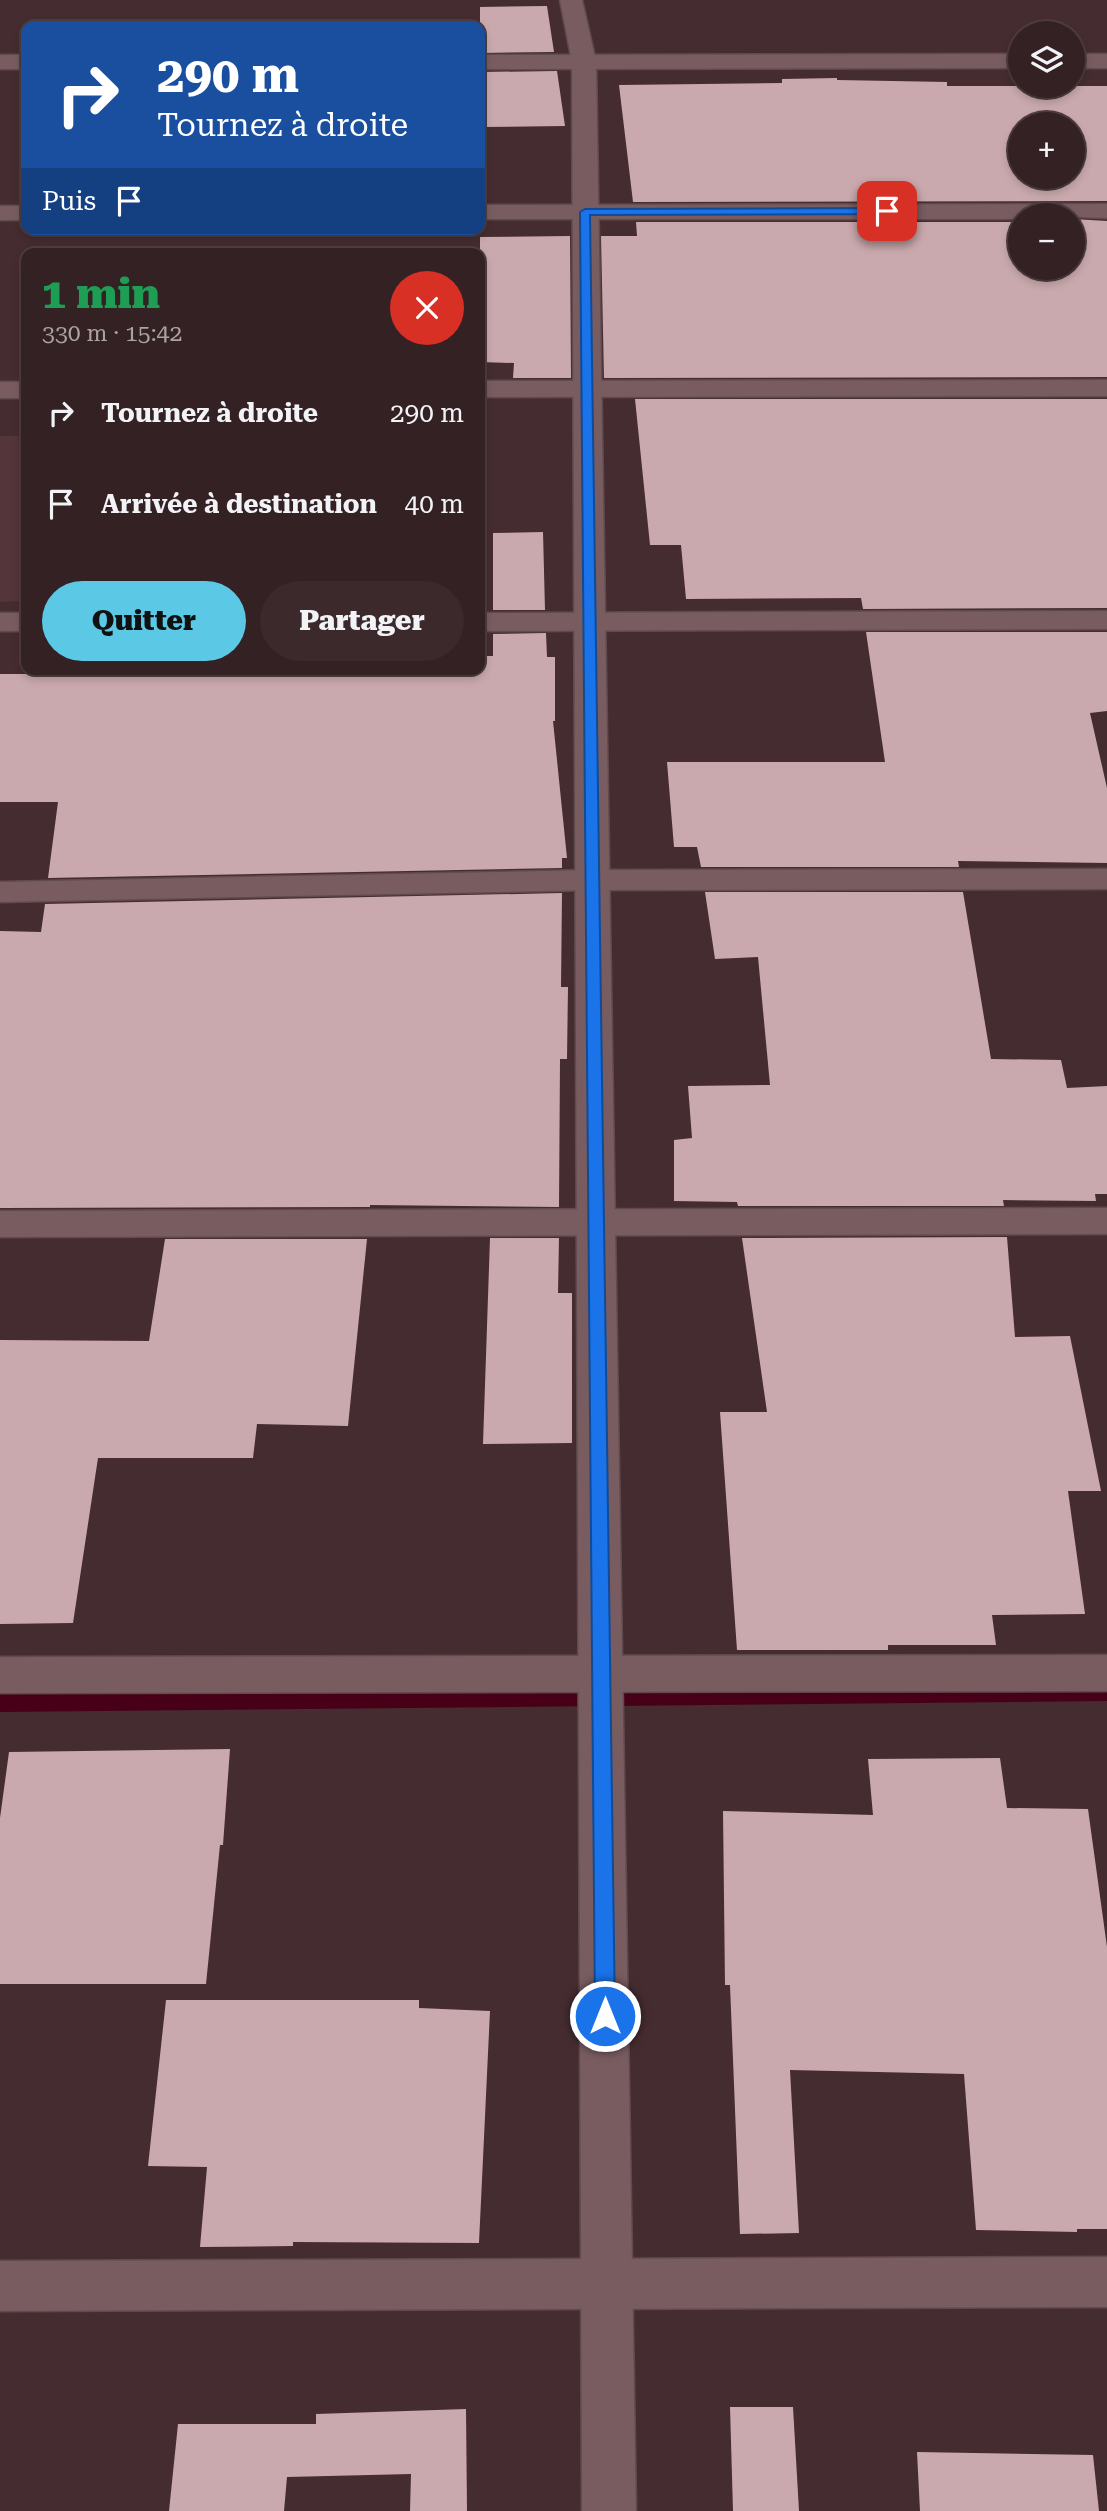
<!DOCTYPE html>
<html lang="fr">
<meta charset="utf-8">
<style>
:root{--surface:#342124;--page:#3c292c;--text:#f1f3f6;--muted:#a9a3a6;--line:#4e3e41;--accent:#5bc8e6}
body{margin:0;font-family:"Roboto Serif",serif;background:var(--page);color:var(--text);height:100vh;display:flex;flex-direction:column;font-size:26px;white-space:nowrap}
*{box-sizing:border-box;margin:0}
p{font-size:23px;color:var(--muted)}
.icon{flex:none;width:38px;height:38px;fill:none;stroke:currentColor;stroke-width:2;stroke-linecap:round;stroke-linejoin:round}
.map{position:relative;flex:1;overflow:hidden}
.side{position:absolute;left:21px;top:248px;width:464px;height:427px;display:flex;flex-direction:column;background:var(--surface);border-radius:14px;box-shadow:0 4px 10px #0003,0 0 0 2px var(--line)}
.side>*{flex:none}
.hud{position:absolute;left:21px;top:21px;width:464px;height:214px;border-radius:14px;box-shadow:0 4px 10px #0003,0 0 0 2px var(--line);background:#1a4fa0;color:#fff;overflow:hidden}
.controls{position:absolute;left:1008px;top:21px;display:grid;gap:14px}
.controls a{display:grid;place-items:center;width:77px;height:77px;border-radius:50%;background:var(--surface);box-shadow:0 4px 10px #0003,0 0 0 2px var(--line);font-size:35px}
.pin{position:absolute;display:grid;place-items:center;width:60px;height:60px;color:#fff;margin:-30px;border-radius:14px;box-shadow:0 4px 10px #0006}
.me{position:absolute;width:77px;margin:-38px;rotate:0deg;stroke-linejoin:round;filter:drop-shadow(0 0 5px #0008)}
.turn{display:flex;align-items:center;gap:24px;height:147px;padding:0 21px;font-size:32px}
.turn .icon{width:91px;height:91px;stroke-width:2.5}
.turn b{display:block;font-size:49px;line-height:60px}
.then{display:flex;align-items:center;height:66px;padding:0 21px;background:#0003;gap:14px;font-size:26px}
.round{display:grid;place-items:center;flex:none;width:74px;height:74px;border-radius:37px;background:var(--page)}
.headline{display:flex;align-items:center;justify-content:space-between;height:119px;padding:0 21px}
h1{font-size:42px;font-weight:800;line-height:52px;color:#1e9e55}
.cta{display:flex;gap:14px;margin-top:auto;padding:14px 21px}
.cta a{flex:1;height:80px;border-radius:42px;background:var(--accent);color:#111;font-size:28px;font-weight:800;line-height:80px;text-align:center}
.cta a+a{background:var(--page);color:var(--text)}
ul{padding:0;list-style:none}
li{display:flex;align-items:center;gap:21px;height:91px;padding:0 21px}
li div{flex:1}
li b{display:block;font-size:26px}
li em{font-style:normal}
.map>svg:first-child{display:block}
.built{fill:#543539}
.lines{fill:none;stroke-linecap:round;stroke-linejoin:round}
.stream{fill:#470018;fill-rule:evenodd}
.building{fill:#c9a9ad;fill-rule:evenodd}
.minor-casing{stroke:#5f4a4d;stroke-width:3}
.tertiary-casing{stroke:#5f4a4d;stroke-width:3}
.minor{fill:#785c60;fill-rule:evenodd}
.tertiary{fill:#785c60;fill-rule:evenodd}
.route{fill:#1a73e8;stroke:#114b97;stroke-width:2}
</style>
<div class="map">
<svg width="1107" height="2511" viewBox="0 0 1107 2511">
<rect width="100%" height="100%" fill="#452c30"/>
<polygon class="built" points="0,436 26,436 26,601 0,602"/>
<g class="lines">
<polygon class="stream" points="1107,1681 1107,1701 0,1712 0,1692"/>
</g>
<g class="building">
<polygon points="547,6 554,52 480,53 480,7"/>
<polygon points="480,72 557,71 565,126 480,127"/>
<path d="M 837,78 L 837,80 L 947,82 L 947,86 L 1107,86 L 1107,201 L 633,202 L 619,85 L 782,83 L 782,79 ZM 1020,124 L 1073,124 L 1073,177 L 1020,177 Z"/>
<polygon points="1073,219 1107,221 1107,377 604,378 601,236 637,236 636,222 1020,222 1020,268 1073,268"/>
<polygon points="570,236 571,378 513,378 514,363 480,362 480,237"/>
<polygon points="635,399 1107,399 1107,608 863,609 861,598 686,599 681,545 650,545"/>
<polygon points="543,532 545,610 493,610 493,533"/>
<polygon points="866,632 1107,632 1107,711 1090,713 1107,788 1107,863 958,861 959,867 701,867 697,847 674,847 667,762 885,762"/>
<polygon points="546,633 547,657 555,657 555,721 553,721 567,858 562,858 562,868 48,878 58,802 0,802 0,674 126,674 127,670 432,673 432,670 480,670 480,656 493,656 493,634"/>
<polygon points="705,892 963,892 991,1059 1061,1060 1067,1088 1107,1086 1107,1194 1095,1194 1096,1201 1003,1200 1004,1206 738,1206 737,1202 674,1201 674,1140 692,1138 688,1086 770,1085 758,957 715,959"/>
<polygon points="562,893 561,987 568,987 567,1059 560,1059 559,1207 370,1205 370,1207 0,1208 0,931 41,932 45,904"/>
<polygon points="1007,1237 1015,1337 1070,1336 1101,1491 1068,1491 1085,1614 992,1615 996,1645 888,1645 888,1650 737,1650 720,1412 767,1412 742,1238"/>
<polygon points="490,1238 559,1238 558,1293 572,1293 572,1443 483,1444"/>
<polygon points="165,1239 367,1239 348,1426 257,1424 253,1458 98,1458 73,1623 0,1624 0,1340 149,1341"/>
<polygon points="230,1749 223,1845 220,1845 206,1984 0,1984 0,1818 9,1752"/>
<polygon points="1000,1758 1007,1808 1088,1809 1107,1947 1107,2229 1077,2229 1077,2232 976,2230 964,2074 790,2070 799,2233 740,2234 730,1985 725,1985 723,1811 873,1815 868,1759"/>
<polygon points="166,2000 419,2000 419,2008 490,2011 479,2243 293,2242 293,2246 200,2247 207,2167 148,2166"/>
<polygon points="730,2407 793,2407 799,2511 733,2511"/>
<polygon points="466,2409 467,2511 410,2511 411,2474 287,2477 284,2511 169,2511 178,2424 316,2424 316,2414"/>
<polygon points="917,2452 1093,2455 1099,2511 920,2511"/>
</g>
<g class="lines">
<g class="minor-casing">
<g id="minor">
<polygon points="1020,54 1020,68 480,69 480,55"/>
<rect x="1073" y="54" width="34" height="14"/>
<rect x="0" y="55" width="26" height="14"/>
<polygon points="1107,204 1107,218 1020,215 1020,219 480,219 480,205"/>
<rect x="0" y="206" width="26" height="14"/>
<polygon points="1107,380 1107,396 480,397 480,381"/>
<rect x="0" y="382" width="26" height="16"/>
<polygon points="1107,611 1107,629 480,631 480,613"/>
<rect x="0" y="613" width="26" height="18"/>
<polygon points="1107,869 1107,889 592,890 0,902 0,882 592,870"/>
<polygon points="1107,1208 1107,1234 0,1237 0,1211"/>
<polygon points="1107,1655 1107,1691 0,1693 0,1657"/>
<polygon points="1107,2257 1107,2307 0,2311 0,2261"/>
</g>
</g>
<g class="tertiary-casing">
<polygon id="tertiary" points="560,0 582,0 596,62 636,2511 582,2511 572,62"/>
</g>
<use href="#minor" class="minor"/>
<use href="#tertiary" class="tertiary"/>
</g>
<polygon class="route" points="887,208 892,211 891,214 590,215 615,2016 612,2022 605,2025 598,2022 595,2016 580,212 585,209"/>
</svg>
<div class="controls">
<a><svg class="icon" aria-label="layers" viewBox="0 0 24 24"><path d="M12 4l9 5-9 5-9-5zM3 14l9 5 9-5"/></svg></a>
<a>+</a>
<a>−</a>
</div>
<div class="pin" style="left:887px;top:211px;background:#d93025"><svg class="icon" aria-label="arrive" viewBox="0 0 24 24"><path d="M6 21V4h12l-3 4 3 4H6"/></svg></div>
<svg class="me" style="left:605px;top:2016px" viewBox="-20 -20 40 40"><circle r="17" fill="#1a73e8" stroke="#fff" stroke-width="3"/><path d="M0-11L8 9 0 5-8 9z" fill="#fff"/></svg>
<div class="hud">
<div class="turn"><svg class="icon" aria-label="right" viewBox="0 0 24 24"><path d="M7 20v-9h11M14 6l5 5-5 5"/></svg><div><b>290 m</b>Tournez à droite</div></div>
<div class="then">Puis<svg class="icon" aria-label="arrive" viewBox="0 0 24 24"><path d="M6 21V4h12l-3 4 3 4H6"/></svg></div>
</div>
<section class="side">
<div class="headline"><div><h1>1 min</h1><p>330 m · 15:42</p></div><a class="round" style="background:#d93025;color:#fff"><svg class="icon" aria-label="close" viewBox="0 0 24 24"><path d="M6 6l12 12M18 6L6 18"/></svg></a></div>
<ul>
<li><svg class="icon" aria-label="right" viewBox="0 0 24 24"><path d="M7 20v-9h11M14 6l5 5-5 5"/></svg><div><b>Tournez à droite</b></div><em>290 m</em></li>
<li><svg class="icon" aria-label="arrive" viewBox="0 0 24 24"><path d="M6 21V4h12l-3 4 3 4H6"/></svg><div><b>Arrivée à destination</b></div><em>40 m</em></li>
</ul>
<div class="cta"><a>Quitter</a><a>Partager</a></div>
</section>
</div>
